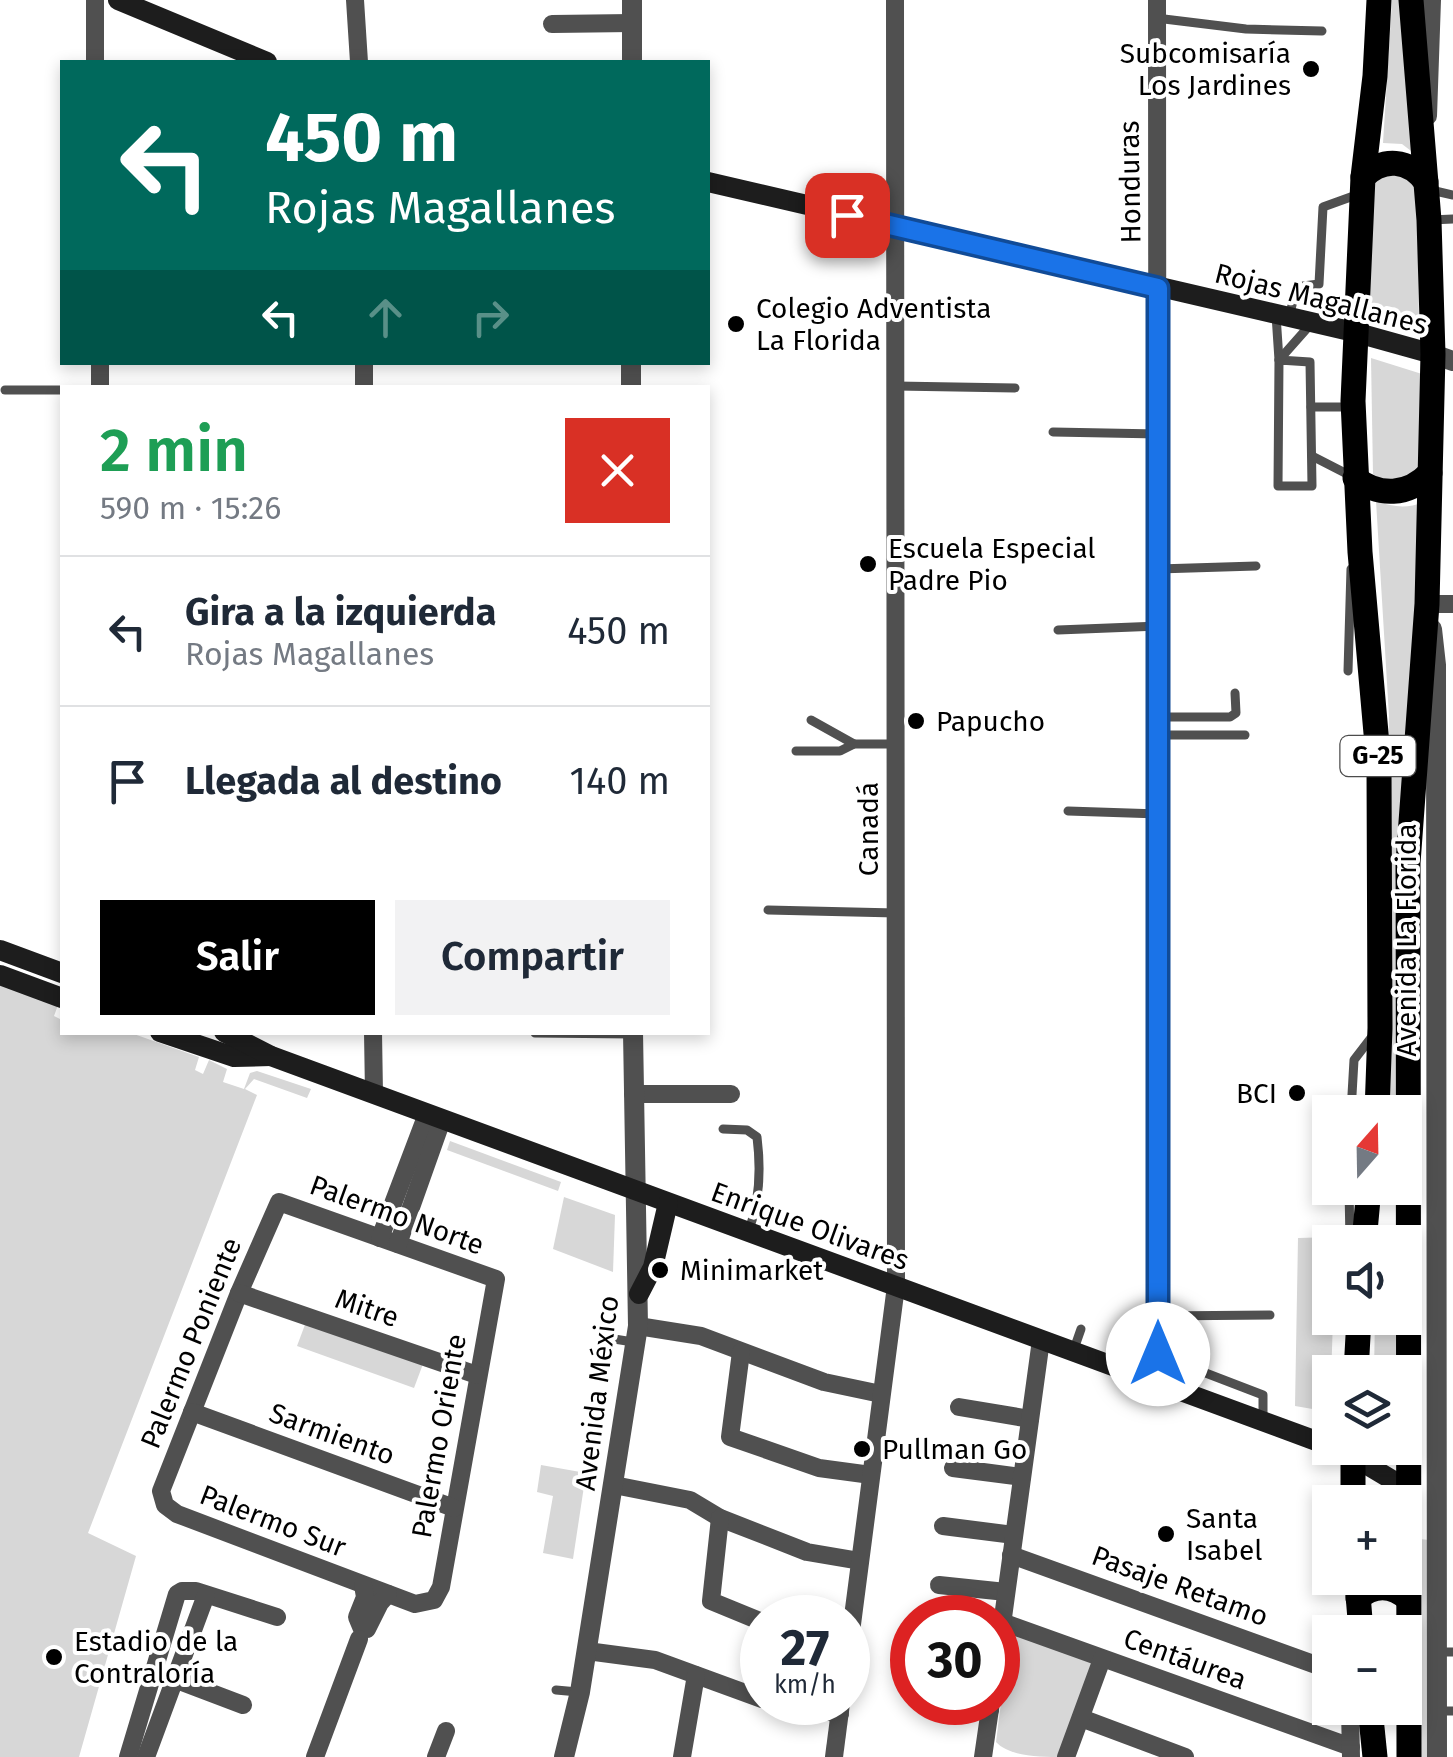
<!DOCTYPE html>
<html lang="es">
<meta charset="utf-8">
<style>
:root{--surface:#fff;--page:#f2f2f3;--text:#1f2937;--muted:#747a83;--line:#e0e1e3;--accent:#000}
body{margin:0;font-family:"Fira Sans",sans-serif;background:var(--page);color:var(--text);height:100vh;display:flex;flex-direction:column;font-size:38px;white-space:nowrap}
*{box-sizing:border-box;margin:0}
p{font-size:32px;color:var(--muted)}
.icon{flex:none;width:55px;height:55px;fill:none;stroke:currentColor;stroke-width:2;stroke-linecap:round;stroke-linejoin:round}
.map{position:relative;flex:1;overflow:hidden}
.drawer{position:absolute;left:60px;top:385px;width:650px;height:650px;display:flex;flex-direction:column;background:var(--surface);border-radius:0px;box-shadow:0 5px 15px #0003}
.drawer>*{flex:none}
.hud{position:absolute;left:60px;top:60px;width:650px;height:305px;border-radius:0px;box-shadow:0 5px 15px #0003;background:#00695c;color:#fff;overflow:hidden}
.needle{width:65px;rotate:20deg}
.buttons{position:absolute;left:1312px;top:1095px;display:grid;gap:20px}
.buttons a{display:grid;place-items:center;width:110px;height:110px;border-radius:0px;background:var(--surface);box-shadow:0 5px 15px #0003;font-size:50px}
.speed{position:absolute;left:740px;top:1595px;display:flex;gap:20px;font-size:50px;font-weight:700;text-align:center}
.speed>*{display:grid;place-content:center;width:130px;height:130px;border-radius:50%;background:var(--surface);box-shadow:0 5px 15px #0003;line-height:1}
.speed small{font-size:25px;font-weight:400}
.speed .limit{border:15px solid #d22;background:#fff;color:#111}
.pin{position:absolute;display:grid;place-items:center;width:85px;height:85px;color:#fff;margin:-42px;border-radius:20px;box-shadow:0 5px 15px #0006}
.me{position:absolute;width:110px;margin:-55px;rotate:0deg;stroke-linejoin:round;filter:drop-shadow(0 0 8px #0008)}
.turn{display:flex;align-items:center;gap:35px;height:210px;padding:0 40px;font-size:45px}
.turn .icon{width:130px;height:130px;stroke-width:2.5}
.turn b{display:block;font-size:70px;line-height:85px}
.lanes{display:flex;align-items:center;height:95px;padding:0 40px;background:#0003;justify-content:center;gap:50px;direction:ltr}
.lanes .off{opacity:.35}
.round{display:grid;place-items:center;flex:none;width:105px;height:105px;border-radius:0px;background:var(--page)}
.head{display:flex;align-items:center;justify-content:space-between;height:170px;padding:0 40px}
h1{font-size:60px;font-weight:600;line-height:75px;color:#1e9e55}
.button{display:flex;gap:20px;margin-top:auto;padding:20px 40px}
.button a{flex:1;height:115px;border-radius:0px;background:var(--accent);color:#fff;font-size:40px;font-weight:600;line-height:115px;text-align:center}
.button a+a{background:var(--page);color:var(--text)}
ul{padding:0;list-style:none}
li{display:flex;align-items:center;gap:30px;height:150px;padding:0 40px;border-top:2px solid var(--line)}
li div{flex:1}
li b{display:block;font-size:38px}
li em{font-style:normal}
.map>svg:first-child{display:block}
.green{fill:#d7d7d7}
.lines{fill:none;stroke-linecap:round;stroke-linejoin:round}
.service{stroke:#505050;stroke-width:9}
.minor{stroke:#505050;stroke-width:18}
.tertiary{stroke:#505050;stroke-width:20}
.secondary{stroke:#1d1d1d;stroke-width:20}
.primary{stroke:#000;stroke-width:25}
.route-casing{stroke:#114b97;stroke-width:25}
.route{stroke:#1a73e8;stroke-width:18}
.poi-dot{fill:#000;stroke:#fff;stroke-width:4}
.labels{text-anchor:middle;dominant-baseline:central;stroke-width:8;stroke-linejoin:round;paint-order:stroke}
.shield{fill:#fff;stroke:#4c4c4c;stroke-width:2.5}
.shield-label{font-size:25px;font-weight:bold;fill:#000}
.poi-label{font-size:28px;fill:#000;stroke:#fff;text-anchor:start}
.street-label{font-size:28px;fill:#000;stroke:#fff}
</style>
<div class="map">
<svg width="1453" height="1757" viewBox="0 0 1453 1757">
<rect width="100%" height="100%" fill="#fff"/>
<g class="green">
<polygon points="1392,0 1403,0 1415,154 1402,144 1383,143"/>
<polygon points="1385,171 1417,183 1419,325 1365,312 1373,184"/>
<polygon points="1371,358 1422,374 1422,474 1387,483 1373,474"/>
<path d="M 1376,501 C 1394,507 1406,509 1424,502 L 1395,887 L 1395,1112 L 1381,1112 L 1389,716 Z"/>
<polygon points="0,983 58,1005 54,1016 60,1019 62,1014 62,1032 131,1033 199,1057 195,1070 203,1074 209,1060 227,1069 223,1082 244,1089 250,1073 257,1071 311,1089 307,1098 254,1079 245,1089 257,1095 88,1533 136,1556 79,1757 0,1757"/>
<polygon points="450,1141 561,1182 558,1191 447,1150"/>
<polygon points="564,1197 615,1215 613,1272 553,1249"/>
<polygon points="1334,1237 1334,1242 1330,1242 1330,1318 1333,1318 1330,1412 1295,1406 1298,1238"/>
<polygon points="1375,1318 1400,1318 1400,1372 1374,1372"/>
<polygon points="306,1322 423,1364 414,1388 297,1346"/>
<polygon points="541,1465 586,1473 573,1559 543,1553 553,1496 537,1492"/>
<polygon points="1420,1539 1429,1540 1430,1757 1419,1757 1422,1666"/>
<path d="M 1013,1633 L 1093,1662 L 1063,1757 C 1041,1757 1010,1757 996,1742 L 1009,1639 Z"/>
</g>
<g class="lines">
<g class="service">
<polyline points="1156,18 1246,29 1322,31"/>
<polyline points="1431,190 1453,195"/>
<polyline points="1431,220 1453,219"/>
<polyline points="1276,315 1279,360"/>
<polyline points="1289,318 1295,292 1303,286 1319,284 1323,207 1359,194"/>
<polygon points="1279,360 1310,362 1312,486 1278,486"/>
<polyline points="1279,360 1310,325"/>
<polyline points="896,386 1015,388"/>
<polyline points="5,390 62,390"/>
<polyline points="1311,407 1342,407 1351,403"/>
<polyline points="1053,432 1159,434"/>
<polyline points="1312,456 1351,476"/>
<polyline points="1158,569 1256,566"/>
<polyline points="1058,630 1159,626"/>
<polyline points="1348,671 1351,569"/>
<polyline points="1159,717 1230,717 1236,713 1235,693"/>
<polyline points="811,720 854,744"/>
<polyline points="1159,735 1245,735"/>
<polyline points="796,751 840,751 854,744 896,744"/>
<polyline points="1068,811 1159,814"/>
<polyline points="768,910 896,913"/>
<polyline points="535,1033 633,1034"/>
<polyline points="1351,1112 1354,1060 1374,1034"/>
<path d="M 723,1129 L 747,1130 L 757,1137 C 761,1169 760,1200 749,1230"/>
<polyline points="1349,1188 1350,1242"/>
<polyline points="1159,1316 1270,1315"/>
<polyline points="608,1338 633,1342"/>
<polyline points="1074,1349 1081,1329"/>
<polyline points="1177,1362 1263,1395 1263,1421"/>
<polyline points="1437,1652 1453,1652"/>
<polyline points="556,1690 578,1692"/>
<polyline points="1437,1711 1453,1711"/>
</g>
<g class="minor">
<polyline points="95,0 95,62"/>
<polyline points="355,0 359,62"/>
<polyline points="1157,0 1158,1383"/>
<polyline points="552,24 632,23"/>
<polyline points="1428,116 1432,0"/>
<polyline points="100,362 100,388"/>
<polyline points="364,362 364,388"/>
<polyline points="1427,604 1453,604"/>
<polyline points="373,1032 374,1094"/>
<polyline points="633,1094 731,1094"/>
<polygon points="279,1202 496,1279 441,1587 434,1600 415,1604 177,1514 165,1505 161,1491 239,1293"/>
<polyline points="380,1238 427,1114"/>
<polyline points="398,1244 442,1120"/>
<polyline points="239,1293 477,1375"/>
<polyline points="638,1326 701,1336 824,1382 881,1394"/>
<polyline points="741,1352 730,1437 819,1468 871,1475"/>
<polyline points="959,1407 1030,1419"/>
<polyline points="192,1412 454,1508"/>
<polyline points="953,1468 1022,1477"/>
<polyline points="614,1485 690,1500 720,1518 807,1552 860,1561"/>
<polyline points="720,1518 711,1601 762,1622"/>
<polyline points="943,1526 1014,1535"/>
<polyline points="1011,1555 1330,1670"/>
<polyline points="363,1585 365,1597 357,1617 362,1629 367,1629 380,1603 388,1594"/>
<polyline points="939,1585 1006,1592"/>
<polyline points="1002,1622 1351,1747"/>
<polyline points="587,1651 655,1660 762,1699"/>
<polyline points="998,1654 1041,1340"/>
<polyline points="848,1655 896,1286 895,0"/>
<polyline points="177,1680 243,1705"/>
<polyline points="773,1702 840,1714"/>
<polyline points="930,1702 990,1710"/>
<polyline points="1350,1708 1351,1757"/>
<polyline points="1081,1718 1185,1757"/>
<polyline points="128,1757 177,1594 182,1591 196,1591 277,1617"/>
<polyline points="146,1757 206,1595"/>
<polyline points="315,1757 359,1639"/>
<polyline points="436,1757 446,1731"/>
<polyline points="682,1757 696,1675"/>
<polyline points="834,1757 841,1703"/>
<polyline points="983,1757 991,1702"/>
<polyline points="1066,1757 1102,1659"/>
</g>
<g class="tertiary">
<polyline points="632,62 632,0"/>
<polyline points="1433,354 1453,361"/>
<polyline points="631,362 631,388"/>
<polyline points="1432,629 1436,665 1437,1757"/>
<polyline points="564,1757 580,1692 638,1326 633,1032"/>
</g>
<g class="secondary">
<polyline points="118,0 267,62"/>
<polyline points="708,182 1354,332 1433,354"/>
<polyline points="0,950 62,973"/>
<polyline points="0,975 62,998"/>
<polyline points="160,1032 234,1057 271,1056"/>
<polyline points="224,1032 271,1056 1330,1446"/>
<polyline points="639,1294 653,1267 668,1203"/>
<polyline points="1342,1450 1409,1490"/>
</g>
<g class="primary">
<path d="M 1363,177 C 1383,157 1409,159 1426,182"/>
<path d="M 1355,478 C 1379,497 1408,496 1430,473"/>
<polyline points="1377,1112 1380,1028 1379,767 1360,552 1353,401 1363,177 1375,76 1379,0"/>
<polyline points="1364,1242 1369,1188"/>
<polyline points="1356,1372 1359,1318"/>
<polyline points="1353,1502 1353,1448"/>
<polyline points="1357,1582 1361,1632"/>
<path d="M 1358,1598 C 1374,1584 1392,1584 1408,1599"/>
<polyline points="1370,1708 1375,1757"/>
<polyline points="1409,1757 1408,863 1427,604 1433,354 1429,220 1411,0"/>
</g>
</g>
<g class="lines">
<g class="route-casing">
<polyline id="route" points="847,215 1158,288 1158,1354"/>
</g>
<use href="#route" class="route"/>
</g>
<g class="poi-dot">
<circle cx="1311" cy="69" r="10"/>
<circle cx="736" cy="324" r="10"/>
<circle cx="868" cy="564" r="10"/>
<circle cx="916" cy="721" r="10"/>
<circle cx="1297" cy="1093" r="10"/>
<circle cx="660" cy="1270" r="10"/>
<circle cx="862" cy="1449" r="10"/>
<circle cx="1166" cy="1534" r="10"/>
<circle cx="54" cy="1657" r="10"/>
</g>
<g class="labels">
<rect class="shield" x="1340.5" y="736" width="75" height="40" rx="8"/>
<g class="shield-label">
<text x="1378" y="756">G-25</text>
</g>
<g class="poi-label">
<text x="1291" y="53" text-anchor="end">Subcomisaría<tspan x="1291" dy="32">Los Jardines</tspan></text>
<text x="756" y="308">Colegio Adventista<tspan x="756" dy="32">La Florida</tspan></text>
<text x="888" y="548">Escuela Especial<tspan x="888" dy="32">Padre Pio</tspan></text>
<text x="936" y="721">Papucho</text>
<text x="1277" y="1093" text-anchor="end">BCI</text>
<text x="680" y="1270">Minimarket</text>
<text x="882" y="1449">Pullman Go</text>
<text x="1186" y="1518">Santa<tspan x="1186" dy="32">Isabel</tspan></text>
<text x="74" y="1641">Estadio de la<tspan x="74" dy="32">Contraloría</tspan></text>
</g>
<g class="street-label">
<text transform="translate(1130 182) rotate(-91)">Honduras</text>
<text transform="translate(1321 299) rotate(14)">Rojas Magallanes</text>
<text transform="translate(868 829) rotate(-90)">Canadá</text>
<text transform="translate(1406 940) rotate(-90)">Avenida La Florida</text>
<text transform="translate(397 1215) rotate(20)">Palermo Norte</text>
<text transform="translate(810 1226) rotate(20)">Enrique Olivares</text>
<text transform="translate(367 1308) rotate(19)">Mitre</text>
<text transform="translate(191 1343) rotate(-68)">Palermo Poniente</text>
<text transform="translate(597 1393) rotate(-83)">Avenida México</text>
<text transform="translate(332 1434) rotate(20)">Sarmiento</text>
<text transform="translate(439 1436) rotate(-80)">Palermo Oriente</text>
<text transform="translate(273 1521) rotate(21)">Palermo Sur</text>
<text transform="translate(1180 1586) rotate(20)">Pasaje Retamo</text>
<text transform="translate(1185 1659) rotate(20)">Centáurea</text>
</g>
</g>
</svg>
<div class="buttons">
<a><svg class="needle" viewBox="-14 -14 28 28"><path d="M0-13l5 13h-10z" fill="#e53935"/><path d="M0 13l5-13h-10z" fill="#747a83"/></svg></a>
<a><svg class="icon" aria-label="sound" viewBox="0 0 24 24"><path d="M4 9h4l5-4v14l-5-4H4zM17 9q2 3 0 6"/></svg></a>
<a><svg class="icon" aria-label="layers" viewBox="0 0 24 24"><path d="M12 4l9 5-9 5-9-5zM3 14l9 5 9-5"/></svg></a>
<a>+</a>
<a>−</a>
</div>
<div class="speed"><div>27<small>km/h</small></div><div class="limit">30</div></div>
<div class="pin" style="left:847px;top:215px;background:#d93025"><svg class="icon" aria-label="arrive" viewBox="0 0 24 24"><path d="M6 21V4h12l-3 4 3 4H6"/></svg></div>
<svg class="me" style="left:1158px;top:1354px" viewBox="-20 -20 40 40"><circle r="19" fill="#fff"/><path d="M0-13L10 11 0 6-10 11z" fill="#1a73e8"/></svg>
<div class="hud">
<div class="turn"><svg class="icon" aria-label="left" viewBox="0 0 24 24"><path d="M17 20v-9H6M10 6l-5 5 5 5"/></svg><div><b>450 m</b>Rojas Magallanes</div></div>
<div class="lanes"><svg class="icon" aria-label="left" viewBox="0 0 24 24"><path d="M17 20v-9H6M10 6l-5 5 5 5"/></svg><svg class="icon off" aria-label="ahead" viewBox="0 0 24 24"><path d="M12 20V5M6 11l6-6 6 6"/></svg><svg class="icon off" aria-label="right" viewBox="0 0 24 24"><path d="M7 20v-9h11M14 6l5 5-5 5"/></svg></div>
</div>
<section class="drawer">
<div class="head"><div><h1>2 min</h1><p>590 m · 15:26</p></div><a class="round" style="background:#d93025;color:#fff"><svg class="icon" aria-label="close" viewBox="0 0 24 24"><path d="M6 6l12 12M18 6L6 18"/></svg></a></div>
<ul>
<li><svg class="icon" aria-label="left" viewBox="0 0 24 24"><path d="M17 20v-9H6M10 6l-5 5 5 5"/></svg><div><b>Gira a la izquierda</b><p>Rojas Magallanes</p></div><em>450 m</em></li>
<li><svg class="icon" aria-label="arrive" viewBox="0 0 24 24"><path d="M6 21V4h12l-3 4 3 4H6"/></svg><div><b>Llegada al destino</b></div><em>140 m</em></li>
</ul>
<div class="button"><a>Salir</a><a>Compartir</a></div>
</section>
</div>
